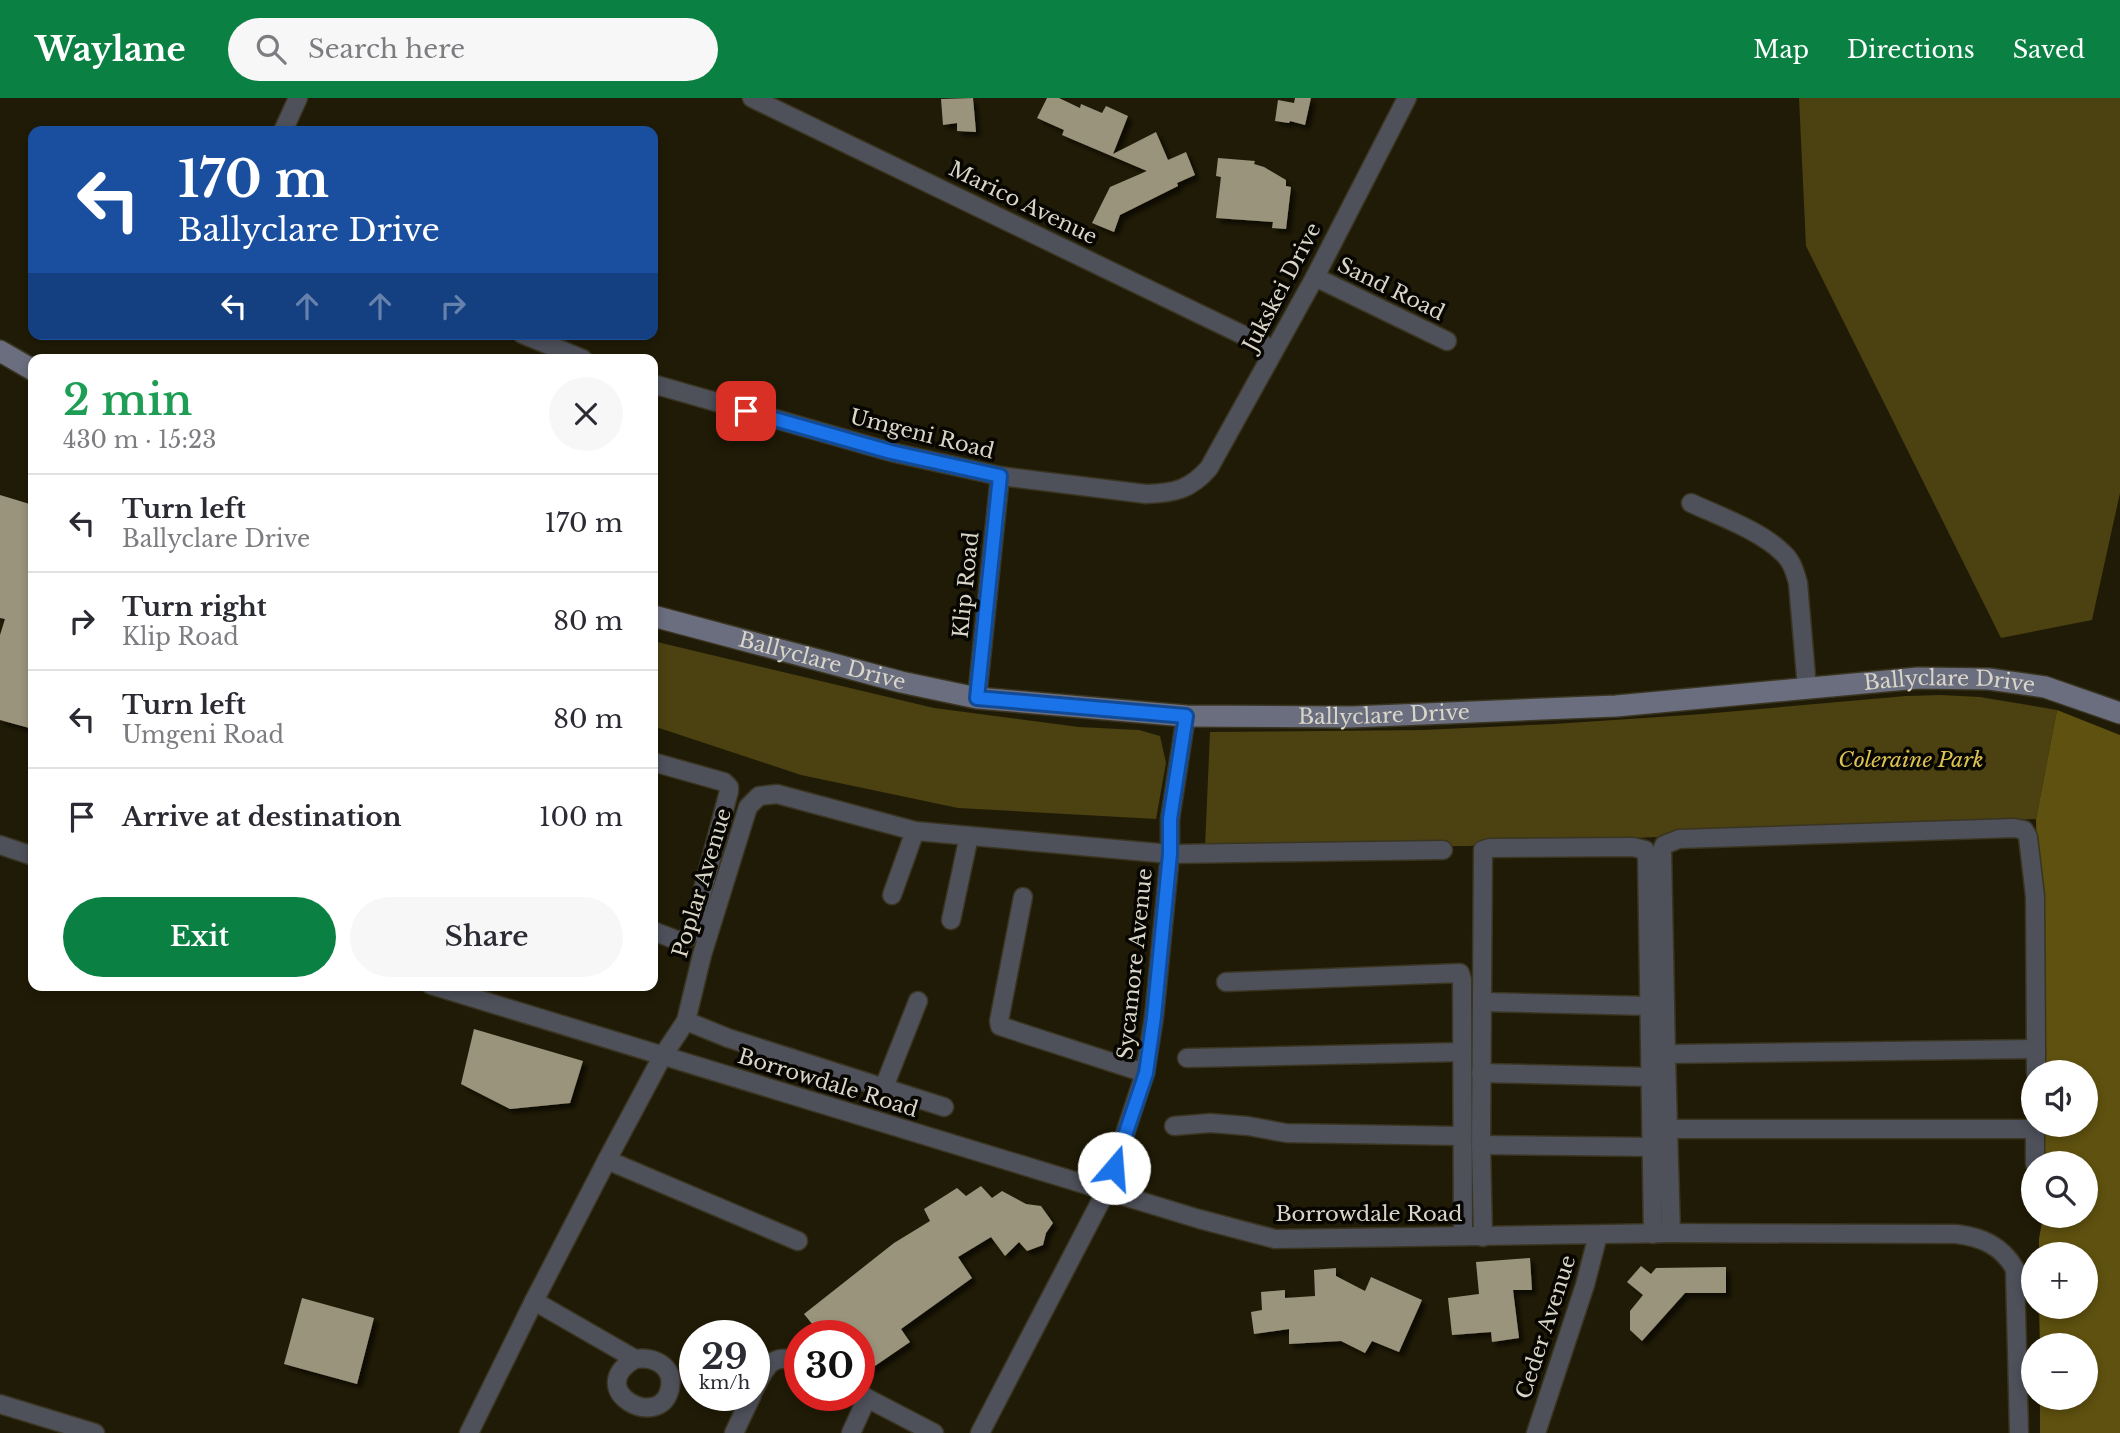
<!DOCTYPE html>
<meta charset="utf-8">
<style>
:root{--surface:#fff;--page:#f7f7f7;--text:#2b2b33;--muted:#7c7c81;--line:#e1e1e2;--accent:#0b8043}
body{margin:0;font-family:"Libre Baskerville",serif;background:var(--page);color:var(--text);height:100vh;display:flex;flex-direction:column;font-size:26px;white-space:nowrap}
*{box-sizing:border-box;margin:0}
p{font-size:23px;color:var(--muted)}
.icon{flex:none;width:38px;height:38px;fill:none;stroke:currentColor;stroke-width:2;stroke-linecap:round;stroke-linejoin:round}
.map{position:relative;flex:1;overflow:hidden}
.drawer{position:absolute;left:28px;top:256px;width:630px;height:637px;display:flex;flex-direction:column;background:var(--surface);border-radius:14px;box-shadow:0 4px 10px #0003}
.drawer>*{flex:none}
.guide{position:absolute;left:28px;top:28px;width:630px;height:214px;border-radius:14px;box-shadow:0 4px 10px #0003;background:#1a4fa0;color:#fff;overflow:hidden}
.controls{position:absolute;left:2021px;top:962px;display:grid;gap:14px}
.controls a{display:grid;place-items:center;width:77px;height:77px;border-radius:50%;background:var(--surface);box-shadow:0 4px 10px #0003;font-size:35px}
.speed{position:absolute;left:679px;top:1222px;display:flex;gap:14px;font-size:35px;font-weight:700;text-align:center}
.speed>*{display:grid;place-content:center;width:91px;height:91px;border-radius:50%;background:var(--surface);box-shadow:0 4px 10px #0003;line-height:1}
.speed small{font-size:18px;font-weight:400}
.speed .limit{border:10px solid #d22;background:#fff;color:#111}
.pin{position:absolute;display:grid;place-items:center;width:60px;height:60px;color:#fff;margin:-30px;border-radius:14px;box-shadow:0 4px 10px #0006}
.me{position:absolute;width:77px;margin:-38px;rotate:18deg;stroke-linejoin:round;filter:drop-shadow(0 0 5px #0008)}
.turn{display:flex;align-items:center;gap:24px;height:147px;padding:0 35px;font-size:32px}
.turn .icon{width:91px;height:91px;stroke-width:2.5}
.turn b{display:block;font-size:49px;line-height:60px}
.lanes{display:flex;align-items:center;height:66px;padding:0 35px;background:#0003;justify-content:center;gap:35px;direction:ltr}
.lanes .off{opacity:.35}
.round{display:grid;place-items:center;flex:none;width:74px;height:74px;border-radius:37px;background:var(--page)}
.head{display:flex;align-items:center;justify-content:space-between;height:119px;padding:0 35px}
h1{font-size:42px;font-weight:600;line-height:52px;color:#1e9e55}
.cta{display:flex;gap:14px;margin-top:auto;padding:14px 35px}
.cta a{flex:1;height:80px;border-radius:42px;background:var(--accent);color:#fff;font-size:28px;font-weight:600;line-height:80px;text-align:center}
.cta a+a{background:var(--page);color:var(--text)}
ul{padding:0;list-style:none}
li{display:flex;align-items:center;gap:21px;height:98px;padding:0 35px;border-top:2px solid var(--line)}
li div{flex:1}
li b{display:block;font-size:26px}
li em{font-style:normal}
header{display:flex;align-items:center;gap:42px;box-sizing:border-box;height:98px;padding:0 35px;background:var(--accent);color:#fff}
header strong{font-size:33px}
nav{display:flex;gap:38px;margin-inline-start:auto;font-size:24px}
.search{width:490px;height:63px;background:var(--page);display:flex;align-items:center;gap:18px;box-sizing:border-box;padding:0 24px;border-radius:38px;color:var(--muted);font-size:26px}
.map>svg:first-child{display:block}
.green{fill:#4b4111}
.forest{fill:#5f510f}
.building{fill:#9a947c;filter:url(#shadow)}
.lines{fill:none;stroke-linecap:round;stroke-linejoin:round}
.street-casing{stroke:#3a3521;stroke-width:21}
.secondary-casing{stroke:#3a3521;stroke-width:24}
.street{stroke:#4e505a;stroke-width:18}
.secondary{stroke:#6b6e7e;stroke-width:21}
.route-casing{stroke:#114b97;stroke-width:18}
.route{stroke:#1a73e8;stroke-width:12}
.labels{text-anchor:middle;dominant-baseline:central;stroke-width:7;stroke-linejoin:round;paint-order:stroke}
.street-label{font-size:21px;fill:#d9d6c9;stroke:#080601}
.park-label{font-size:21px;font-style:italic;fill:#dcc253;stroke:#080601}
</style>
<header>
<strong>Waylane</strong>
<div class="search"><svg class="icon" aria-label="search" viewBox="0 0 24 24"><circle cx="10" cy="10" r="6"/><path d="M15 15l6 6"/></svg>Search here</div>
<nav><a>Map</a><a>Directions</a><a>Saved</a></nav>
</header>
<div class="map">
<svg width="2120" height="1335" viewBox="0 0 2120 1335">
<defs>
<filter id="shadow"><feDropShadow dx="4.5" dy="4.5" stdDeviation="2" flood-color="#0009"/></filter>
</defs>
<rect width="100%" height="100%" fill="#201b06"/>
<g class="green">
<polygon points="1799,0 2120,0 2120,395 2092,522 2001,540 1806,148"/>
<polygon points="653,543 934,610 1079,629 1139,632 1160,638 1166,665 1156,721 958,710 801,677 653,628"/>
<polygon points="1941,597 1980,599 2057,612 2036,721 1468,748 1205,750 1210,634 1422,632 1554,626 1703,616 1906,598"/>
</g>
<polygon class="forest" points="2057,612 2120,637 2120,1335 2040,1335 2040,1300 2086,1300 2086,1248 2040,1248 2039,1209 2086,1209 2086,1157 2039,1157 2039,1141 2043,1118 2086,1118 2086,1066 2045,1066 2044,1027 2086,1027 2086,975 2042,975 2036,721"/>
<g class="building">
<polygon points="973,0 976,34 957,33 957,25 943,27 941,1"/>
<polygon points="1047,0 1059,0 1080,10 1081,6 1102,15 1106,8 1128,18 1113,56 1156,34 1168,62 1186,54 1195,77 1177,85 1178,88 1120,117 1114,134 1092,125 1110,89 1147,73 1062,37 1064,32 1037,20"/>
<polygon points="1295,0 1311,0 1305,27 1290,23 1289,25 1275,23 1278,2 1294,5"/>
<polygon points="1218,60 1255,63 1254,66 1264,69 1286,82 1286,88 1291,89 1286,131 1272,130 1273,124 1216,120 1221,79 1216,78"/>
<polygon points="0,397 33,407 33,631 0,622 0,537 5,521 0,520"/>
<polygon points="474,931 583,963 570,1005 510,1011 461,986"/>
<polygon points="981,1088 992,1100 1002,1093 1026,1106 1041,1108 1053,1125 1046,1135 1043,1147 1027,1153 1019,1144 1005,1158 991,1139 958,1159 972,1180 901,1231 910,1244 869,1272 859,1260 859,1237 821,1237 804,1216 894,1145 930,1123 924,1111 957,1090 966,1098"/>
<polygon points="1530,1160 1532,1192 1513,1192 1519,1240 1492,1244 1491,1234 1452,1237 1448,1200 1479,1196 1476,1164"/>
<polygon points="1641,1168 1651,1176 1656,1170 1726,1169 1726,1195 1685,1195 1642,1243 1630,1232 1630,1213 1643,1197 1627,1184"/>
<polygon points="1336,1170 1336,1178 1365,1193 1371,1179 1422,1202 1399,1254 1372,1243 1365,1255 1341,1243 1289,1246 1289,1231 1254,1236 1251,1214 1262,1212 1261,1194 1285,1192 1285,1200 1315,1198 1314,1172"/>
<polygon points="302,1200 374,1220 357,1286 284,1266"/>
</g>
<g class="lines">
<g class="street-casing">
<g id="street">
<polyline points="752,0 1274,252"/>
<polyline points="283,33 298,0"/>
<polyline points="1315,179 1447,243"/>
<polyline points="522,236 583,261"/>
<path d="M 653,286 L 891,354 L 1000,378 L 1146,396 C 1174,395 1190,392 1209,370 L 1315,179 L 1407,0"/>
<path d="M 1691,405 C 1719,418 1761,433 1783,455 C 1792,463 1795,474 1798,485 L 1807,590"/>
<polyline points="977,600 1000,378"/>
<polyline points="653,664 724,684 729,689 729,693 692,833 688,839 679,843 653,833"/>
<polyline points="0,747 33,758"/>
<polyline points="892,797 915,733"/>
<polyline points="1023,799 999,923 1000,928 1145,975"/>
<polyline points="951,822 969,738"/>
<polyline points="1226,884 1460,875 1462,882 1463,1138"/>
<path d="M 431,887 L 1199,1121 L 1275,1141 L 1671,1135 L 1956,1136 C 1982,1139 2002,1148 2015,1171 L 2019,1335"/>
<polyline points="1482,904 1650,908"/>
<polyline points="686,923 728,940 944,1009"/>
<polyline points="1666,956 1662,752 1664,747 1679,741 2014,730 2024,732 2028,739 2035,798 2036,951"/>
<polyline points="1187,960 1462,954"/>
<polyline points="1481,975 1651,979"/>
<polyline points="884,989 918,903"/>
<polyline points="1174,1028 1210,1025 1248,1028 1286,1035 1462,1038"/>
<polyline points="1668,1031 1666,956 2036,951 2036,975"/>
<polyline points="1481,1047 1652,1049"/>
<polyline points="607,1062 798,1143"/>
<polyline points="1671,1135 1668,1031 2035,1031 2035,1066"/>
<polyline points="1483,1139 1481,1047 1483,754 1483,752 1490,750 1633,749 1645,752 1647,757 1653,1136"/>
<path d="M 534,1203 L 635,1261 C 654,1258 674,1268 670,1290 C 661,1335 582,1292 635,1261"/>
<path d="M 754,1292 C 765,1270 771,1253 800,1264"/>
<polyline points="859,1296 934,1335"/>
<polyline points="0,1306 95,1335"/>
<polyline points="469,1335 534,1203 607,1062 662,959 686,923 702,857 748,709 759,698 777,696 915,733 1170,756 1443,752"/>
<polyline points="734,1335 752,1297"/>
<polyline points="851,1335 867,1300"/>
<polyline points="980,1335 1106,1093 1145,975 1154,919 1170,756 1170,721 1186,618"/>
<polyline points="1536,1335 1585,1187 1598,1137"/>
</g>
</g>
<g class="secondary-casing">
<g id="secondary">
<polyline points="0,253 33,272"/>
<path id="s1" d="M 653,518 L 901,584 L 977,600 L 1186,618 L 1351,619 L 1616,608 L 1918,580 L 1989,581 L 2045,589 L 2120,615"/>
</g>
</g>
<use href="#street" class="street"/>
<use href="#secondary" class="secondary"/>
</g>
<g class="lines">
<g class="route-casing">
<polyline id="route" points="746,313 891,354 1000,378 977,600 1186,618 1170,721 1170,756 1154,919 1146,975 1114,1070"/>
</g>
<use href="#route" class="route"/>
</g>
<g class="labels">
<g class="street-label">
<text transform="translate(1023 105) rotate(26)">Marico Avenue</text>
<text transform="translate(1282 189) rotate(-62)">Jukskei Drive</text>
<text transform="translate(1391 191) rotate(26)">Sand Road</text>
<text transform="translate(922 336) rotate(14)">Umgeni Road</text>
<text transform="translate(966 487) rotate(-84)">Klip Road</text>
<text stroke="none"><textPath href="#s1" startOffset="175">Ballyclare Drive</textPath></text>
<text stroke="none"><textPath href="#s1" startOffset="1309">Ballyclare Drive</textPath></text>
<text stroke="none"><textPath href="#s1" startOffset="742">Ballyclare Drive</textPath></text>
<text transform="translate(702 785) rotate(-73)">Poplar Avenue</text>
<text transform="translate(1135 866) rotate(-84)">Sycamore Avenue</text>
<text transform="translate(828 985) rotate(17)">Borrowdale Road</text>
<text x="1369" y="1116">Borrowdale Road</text>
<text transform="translate(1546 1229) rotate(-72)">Ceder Avenue</text>
</g>
<g class="park-label">
<text x="1911" y="662">Coleraine Park</text>
</g>
</g>
</svg>
<div class="controls">
<a><svg class="icon" aria-label="sound" viewBox="0 0 24 24"><path d="M4 9h4l5-4v14l-5-4H4zM17 9q2 3 0 6"/></svg></a>
<a><svg class="icon" aria-label="search" viewBox="0 0 24 24"><circle cx="10" cy="10" r="6"/><path d="M15 15l6 6"/></svg></a>
<a>+</a>
<a>−</a>
</div>
<div class="speed"><div>29<small>km/h</small></div><div class="limit">30</div></div>
<div class="pin" style="left:746px;top:313px;background:#d93025"><svg class="icon" aria-label="arrive" viewBox="0 0 24 24"><path d="M6 21V4h12l-3 4 3 4H6"/></svg></div>
<svg class="me" style="left:1114px;top:1070px" viewBox="-20 -20 40 40"><circle r="19" fill="#fff"/><path d="M0-13L10 11 0 6-10 11z" fill="#1a73e8"/></svg>
<div class="guide">
<div class="turn"><svg class="icon" aria-label="left" viewBox="0 0 24 24"><path d="M17 20v-9H6M10 6l-5 5 5 5"/></svg><div><b>170 m</b>Ballyclare Drive</div></div>
<div class="lanes"><svg class="icon" aria-label="left" viewBox="0 0 24 24"><path d="M17 20v-9H6M10 6l-5 5 5 5"/></svg><svg class="icon off" aria-label="ahead" viewBox="0 0 24 24"><path d="M12 20V5M6 11l6-6 6 6"/></svg><svg class="icon off" aria-label="ahead" viewBox="0 0 24 24"><path d="M12 20V5M6 11l6-6 6 6"/></svg><svg class="icon off" aria-label="right" viewBox="0 0 24 24"><path d="M7 20v-9h11M14 6l5 5-5 5"/></svg></div>
</div>
<section class="drawer">
<div class="head"><div><h1>2 min</h1><p>430 m · 15:23</p></div><a class="round"><svg class="icon" aria-label="close" viewBox="0 0 24 24"><path d="M6 6l12 12M18 6L6 18"/></svg></a></div>
<ul>
<li><svg class="icon" aria-label="left" viewBox="0 0 24 24"><path d="M17 20v-9H6M10 6l-5 5 5 5"/></svg><div><b>Turn left</b><p>Ballyclare Drive</p></div><em>170 m</em></li>
<li><svg class="icon" aria-label="right" viewBox="0 0 24 24"><path d="M7 20v-9h11M14 6l5 5-5 5"/></svg><div><b>Turn right</b><p>Klip Road</p></div><em>80 m</em></li>
<li><svg class="icon" aria-label="left" viewBox="0 0 24 24"><path d="M17 20v-9H6M10 6l-5 5 5 5"/></svg><div><b>Turn left</b><p>Umgeni Road</p></div><em>80 m</em></li>
<li><svg class="icon" aria-label="arrive" viewBox="0 0 24 24"><path d="M6 21V4h12l-3 4 3 4H6"/></svg><div><b>Arrive at destination</b></div><em>100 m</em></li>
</ul>
<div class="cta"><a>Exit</a><a>Share</a></div>
</section>
</div>
